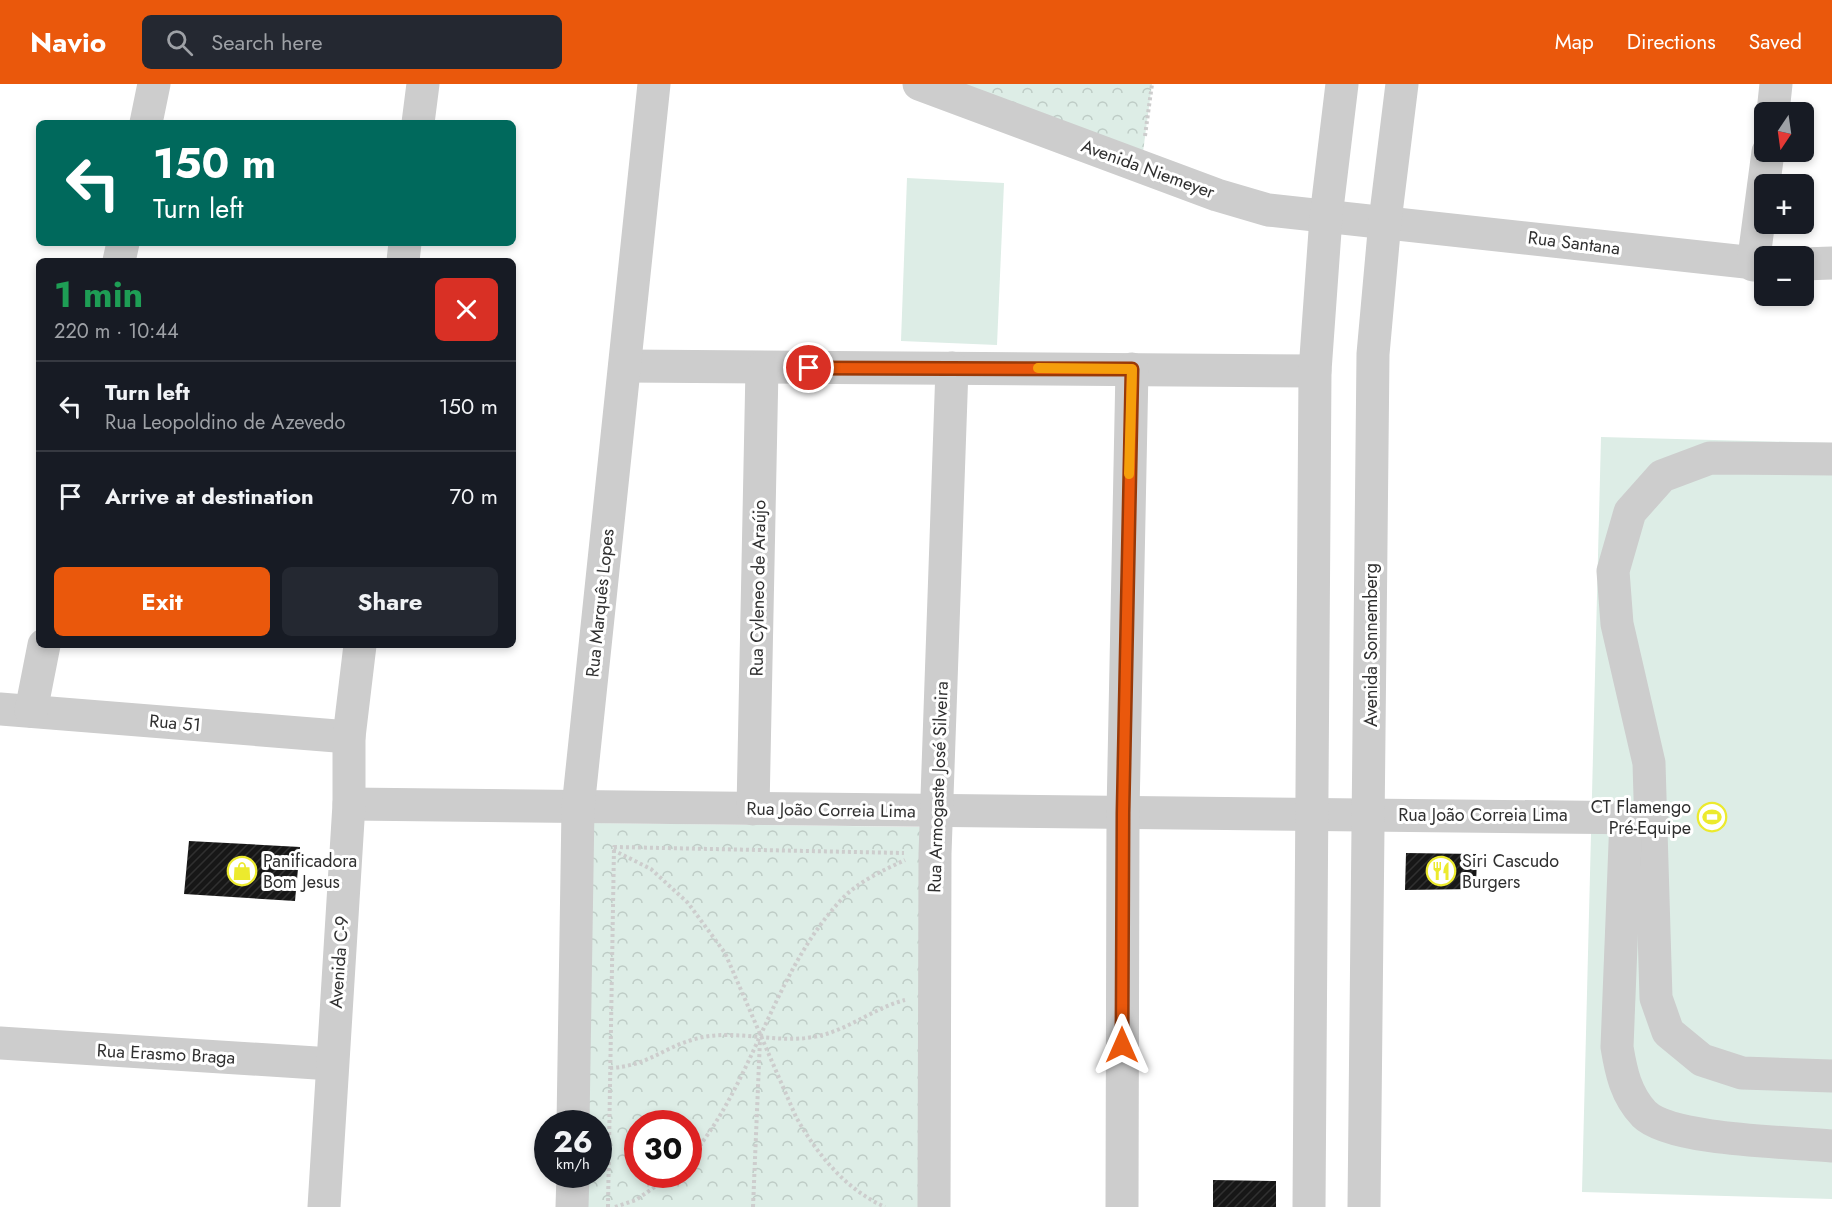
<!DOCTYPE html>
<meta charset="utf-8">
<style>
:root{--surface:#171b24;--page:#242831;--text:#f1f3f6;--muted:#9ea1a6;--line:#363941;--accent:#ea580c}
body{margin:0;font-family:Jost,sans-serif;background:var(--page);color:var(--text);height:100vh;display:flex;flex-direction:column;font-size:22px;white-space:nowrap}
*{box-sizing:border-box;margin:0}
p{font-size:20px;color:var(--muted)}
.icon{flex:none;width:33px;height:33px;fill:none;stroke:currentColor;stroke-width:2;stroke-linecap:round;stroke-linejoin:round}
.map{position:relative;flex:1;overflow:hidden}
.panel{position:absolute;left:36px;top:174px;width:480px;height:390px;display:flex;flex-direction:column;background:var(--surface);border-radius:9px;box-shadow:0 3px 9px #0003}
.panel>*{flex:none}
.top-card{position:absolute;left:36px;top:36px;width:480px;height:126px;border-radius:9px;box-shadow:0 3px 9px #0003;background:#00695c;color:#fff;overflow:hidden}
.needle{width:39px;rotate:193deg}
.controls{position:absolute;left:1754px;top:18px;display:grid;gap:12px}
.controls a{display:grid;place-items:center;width:60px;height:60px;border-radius:9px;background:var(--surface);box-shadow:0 3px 9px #0003;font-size:30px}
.speed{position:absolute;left:534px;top:1026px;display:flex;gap:12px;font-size:30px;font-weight:700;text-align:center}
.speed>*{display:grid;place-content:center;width:78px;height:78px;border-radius:50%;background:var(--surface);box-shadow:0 3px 9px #0003;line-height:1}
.speed small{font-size:15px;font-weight:400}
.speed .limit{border:9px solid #d22;background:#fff;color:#111}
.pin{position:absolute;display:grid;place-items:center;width:51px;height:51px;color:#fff;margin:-26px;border:3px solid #fff;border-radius:50%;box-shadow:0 2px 6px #0007}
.me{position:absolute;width:66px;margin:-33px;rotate:0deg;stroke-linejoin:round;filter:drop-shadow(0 0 4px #0008)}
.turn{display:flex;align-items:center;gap:21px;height:126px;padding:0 18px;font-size:27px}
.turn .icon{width:78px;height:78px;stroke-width:2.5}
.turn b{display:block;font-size:42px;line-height:51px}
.round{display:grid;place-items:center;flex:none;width:63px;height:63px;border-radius:9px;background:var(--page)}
.overview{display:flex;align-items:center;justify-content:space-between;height:102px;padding:0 18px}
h1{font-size:36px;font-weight:700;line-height:45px;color:#1e9e55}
.button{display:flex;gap:12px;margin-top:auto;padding:12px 18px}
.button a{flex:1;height:69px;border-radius:9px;background:var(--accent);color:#fff;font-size:24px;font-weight:700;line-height:69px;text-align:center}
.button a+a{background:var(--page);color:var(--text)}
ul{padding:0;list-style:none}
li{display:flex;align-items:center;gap:18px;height:90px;padding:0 18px;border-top:2px solid var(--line)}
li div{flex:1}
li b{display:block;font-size:22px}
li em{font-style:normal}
header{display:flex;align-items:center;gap:36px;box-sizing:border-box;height:84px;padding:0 30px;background:var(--accent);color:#fff}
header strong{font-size:28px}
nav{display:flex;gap:33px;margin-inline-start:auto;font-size:21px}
.search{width:420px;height:54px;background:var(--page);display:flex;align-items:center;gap:15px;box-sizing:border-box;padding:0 21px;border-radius:9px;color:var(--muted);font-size:22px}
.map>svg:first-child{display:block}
.park{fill:url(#park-crowns);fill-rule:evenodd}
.pitch{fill:#ddede6}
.building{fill:url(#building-hatch)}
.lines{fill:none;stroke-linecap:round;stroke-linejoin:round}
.path{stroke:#cdcdcd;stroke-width:4;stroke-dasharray:3 3;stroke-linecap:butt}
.minor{stroke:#cdcdcd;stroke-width:33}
.route-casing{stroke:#983908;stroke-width:15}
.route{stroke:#ea580c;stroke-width:10}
.slow{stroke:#f59e0b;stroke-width:10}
.labels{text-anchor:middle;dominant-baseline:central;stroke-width:6;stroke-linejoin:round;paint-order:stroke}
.street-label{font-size:18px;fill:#303030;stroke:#fff}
.poi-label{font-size:18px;fill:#303030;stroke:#fff;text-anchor:start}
</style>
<header>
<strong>Navio</strong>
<div class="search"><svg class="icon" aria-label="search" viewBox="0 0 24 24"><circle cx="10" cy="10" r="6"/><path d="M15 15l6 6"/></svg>Search here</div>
<nav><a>Map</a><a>Directions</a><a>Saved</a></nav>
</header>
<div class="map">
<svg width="1832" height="1123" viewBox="0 0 1832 1123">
<defs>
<pattern id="park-crowns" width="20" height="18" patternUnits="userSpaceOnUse" patternTransform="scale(1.5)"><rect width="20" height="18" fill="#ddede6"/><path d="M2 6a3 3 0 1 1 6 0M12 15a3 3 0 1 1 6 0" fill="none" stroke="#beccc6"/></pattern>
<pattern id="building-hatch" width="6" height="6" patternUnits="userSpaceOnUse" patternTransform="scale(1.5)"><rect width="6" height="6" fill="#171717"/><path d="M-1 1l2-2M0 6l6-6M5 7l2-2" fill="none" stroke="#303030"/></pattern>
</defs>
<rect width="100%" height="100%" fill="#fff"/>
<g class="park">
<polygon points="919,0 1152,0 1141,83"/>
<path d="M 590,739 L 926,743 L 924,1123 L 584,1123 L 585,1091 L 598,1090 L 598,1040 L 585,1039 ZM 638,1040 L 688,1040 L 688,1090 L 638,1090 Z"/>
</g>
<g class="pitch">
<polygon points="907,94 1004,99 997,261 901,257"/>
<polygon points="1601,353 1832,359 1832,1115 1582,1108"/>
</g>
<g class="building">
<polygon points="189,757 300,763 295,817 184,810"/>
<polygon points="1406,769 1477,770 1476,805 1405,806"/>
<polygon points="1213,1096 1276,1097 1276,1123 1213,1123"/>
</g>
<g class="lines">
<g class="path">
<polyline points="1145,52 1152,0"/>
<path d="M 613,766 L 651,785 L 688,819 L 725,869 L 796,1033 C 817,1070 845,1105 885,1123"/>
<path d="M 610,984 C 648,982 662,964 695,955 C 734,944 774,960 813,953 C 846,948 873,924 905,916"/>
<path d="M 688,1076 C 754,1000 771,892 840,817 C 857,798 882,787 905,776"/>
<polyline points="608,1123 614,763 904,769"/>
<polyline points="615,1123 636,1116 673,1090"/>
<polyline points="753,1123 760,955"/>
</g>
<g class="minor">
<polyline points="919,0 1217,111 1268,126 1764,180"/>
<polyline points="1773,28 1776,0"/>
<polyline points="146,39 154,0"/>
<polyline points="418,39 423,0"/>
<polyline points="119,177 123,159"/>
<polyline points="403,177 405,159"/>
<polyline points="1803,180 1832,179"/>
<polyline points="1753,181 1768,68"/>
<polyline points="625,282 1315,287"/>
<polyline points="1832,375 1710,374 1662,392 1630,428 1613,487 1617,540 1649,679 1656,914 1668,948 1702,976 1742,989 1832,992"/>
<polyline points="0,625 349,653"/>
<polyline points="31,627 44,561"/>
<polyline points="349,720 1652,734"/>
<polyline points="753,725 762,284"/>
<path d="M 1626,734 L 1617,963 C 1621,988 1626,1011 1644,1030 C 1671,1057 1792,1058 1832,1062"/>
<polyline points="0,959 332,980"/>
<polyline points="573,1040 578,724 654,0"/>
<polyline points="324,1123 349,720 349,653 360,561"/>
<polyline points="572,1123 573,1090"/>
<polyline points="934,1123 935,770 952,284"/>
<polyline points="1122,1123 1123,729 1132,285"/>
<polyline points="1309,1123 1315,287 1326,133 1342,0"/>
<polyline points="1364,1123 1373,270 1385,137 1402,0"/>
</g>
</g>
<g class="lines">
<g class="route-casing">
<polyline id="route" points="809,284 1132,285 1123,729 1122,961"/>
</g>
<use href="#route" class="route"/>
<polyline class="slow" points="1038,284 1132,285 1129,390"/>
</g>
<defs>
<g id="stadium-ring" transform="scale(1.5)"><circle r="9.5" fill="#fff" stroke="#ecea2d" stroke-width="1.5"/><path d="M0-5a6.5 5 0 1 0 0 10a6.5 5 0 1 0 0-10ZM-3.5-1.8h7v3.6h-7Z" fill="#ecea2d"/></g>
<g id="shop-ring" transform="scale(1.5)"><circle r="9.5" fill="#fff" stroke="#ecea2d" stroke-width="1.5"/><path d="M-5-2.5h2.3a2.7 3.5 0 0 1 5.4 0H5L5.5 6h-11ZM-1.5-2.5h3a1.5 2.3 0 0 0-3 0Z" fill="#ecea2d"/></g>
<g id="restaurant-ring" transform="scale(1.5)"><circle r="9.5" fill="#fff" stroke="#ecea2d" stroke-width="1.5"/><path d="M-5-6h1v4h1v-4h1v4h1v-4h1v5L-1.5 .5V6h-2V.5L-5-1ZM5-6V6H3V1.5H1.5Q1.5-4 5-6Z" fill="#ecea2d"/></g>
</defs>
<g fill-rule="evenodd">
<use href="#stadium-ring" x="1712" y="733"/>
<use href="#shop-ring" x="242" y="787"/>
<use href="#restaurant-ring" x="1441" y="787"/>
</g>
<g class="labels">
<g class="street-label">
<text transform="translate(1148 85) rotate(20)">Avenida Niemeyer</text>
<text transform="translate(1574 159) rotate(7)">Rua Santana</text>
<text transform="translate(758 504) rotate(-89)">Rua Cyleneo de Araújo</text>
<text transform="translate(600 519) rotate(-84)">Rua Marquês Lopes</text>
<text transform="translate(1371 561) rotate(-90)">Avenida Sonnemberg</text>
<text transform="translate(175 639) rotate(5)">Rua 51</text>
<text transform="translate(938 703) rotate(-88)">Rua Armogaste José Silveira</text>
<text transform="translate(831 726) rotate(1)">Rua João Correia Lima</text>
<text x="1483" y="731">Rua João Correia Lima</text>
<text transform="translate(339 878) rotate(-86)">Avenida C-9</text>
<text transform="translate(166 970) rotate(3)">Rua Erasmo Braga</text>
</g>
<g class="poi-label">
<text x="1691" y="723" text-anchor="end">CT Flamengo<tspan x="1691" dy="21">Pré-Equipe</tspan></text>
<text x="263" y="777">Panificadora<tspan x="263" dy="21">Bom Jesus</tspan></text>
<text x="1462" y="777">Siri Cascudo<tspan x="1462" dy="21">Burgers</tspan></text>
</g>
</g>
</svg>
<div class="controls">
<a><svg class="needle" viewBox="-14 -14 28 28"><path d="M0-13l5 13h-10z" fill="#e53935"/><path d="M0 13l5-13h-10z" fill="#9ea1a6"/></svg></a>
<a>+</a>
<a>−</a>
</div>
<div class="speed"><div>26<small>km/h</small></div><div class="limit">30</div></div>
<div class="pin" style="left:809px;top:284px;background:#d93025"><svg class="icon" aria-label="arrive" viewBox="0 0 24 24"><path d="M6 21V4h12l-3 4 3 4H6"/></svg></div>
<svg class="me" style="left:1122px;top:961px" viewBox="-20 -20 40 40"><path d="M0-17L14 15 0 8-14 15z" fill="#ea580c" stroke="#fff" stroke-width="4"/></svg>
<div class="top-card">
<div class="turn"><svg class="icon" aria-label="left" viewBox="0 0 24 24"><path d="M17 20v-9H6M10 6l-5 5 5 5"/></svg><div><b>150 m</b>Turn left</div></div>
</div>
<section class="panel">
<div class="overview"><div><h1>1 min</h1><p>220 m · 10:44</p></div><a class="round" style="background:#d93025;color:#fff"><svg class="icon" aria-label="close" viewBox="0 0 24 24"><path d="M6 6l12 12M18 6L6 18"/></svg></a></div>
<ul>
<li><svg class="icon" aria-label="left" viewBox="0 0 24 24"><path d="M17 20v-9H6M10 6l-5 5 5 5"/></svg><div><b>Turn left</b><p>Rua Leopoldino de Azevedo</p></div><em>150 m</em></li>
<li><svg class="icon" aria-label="arrive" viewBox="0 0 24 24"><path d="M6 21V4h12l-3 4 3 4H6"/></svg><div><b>Arrive at destination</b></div><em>70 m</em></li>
</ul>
<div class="button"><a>Exit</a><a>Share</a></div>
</section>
</div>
